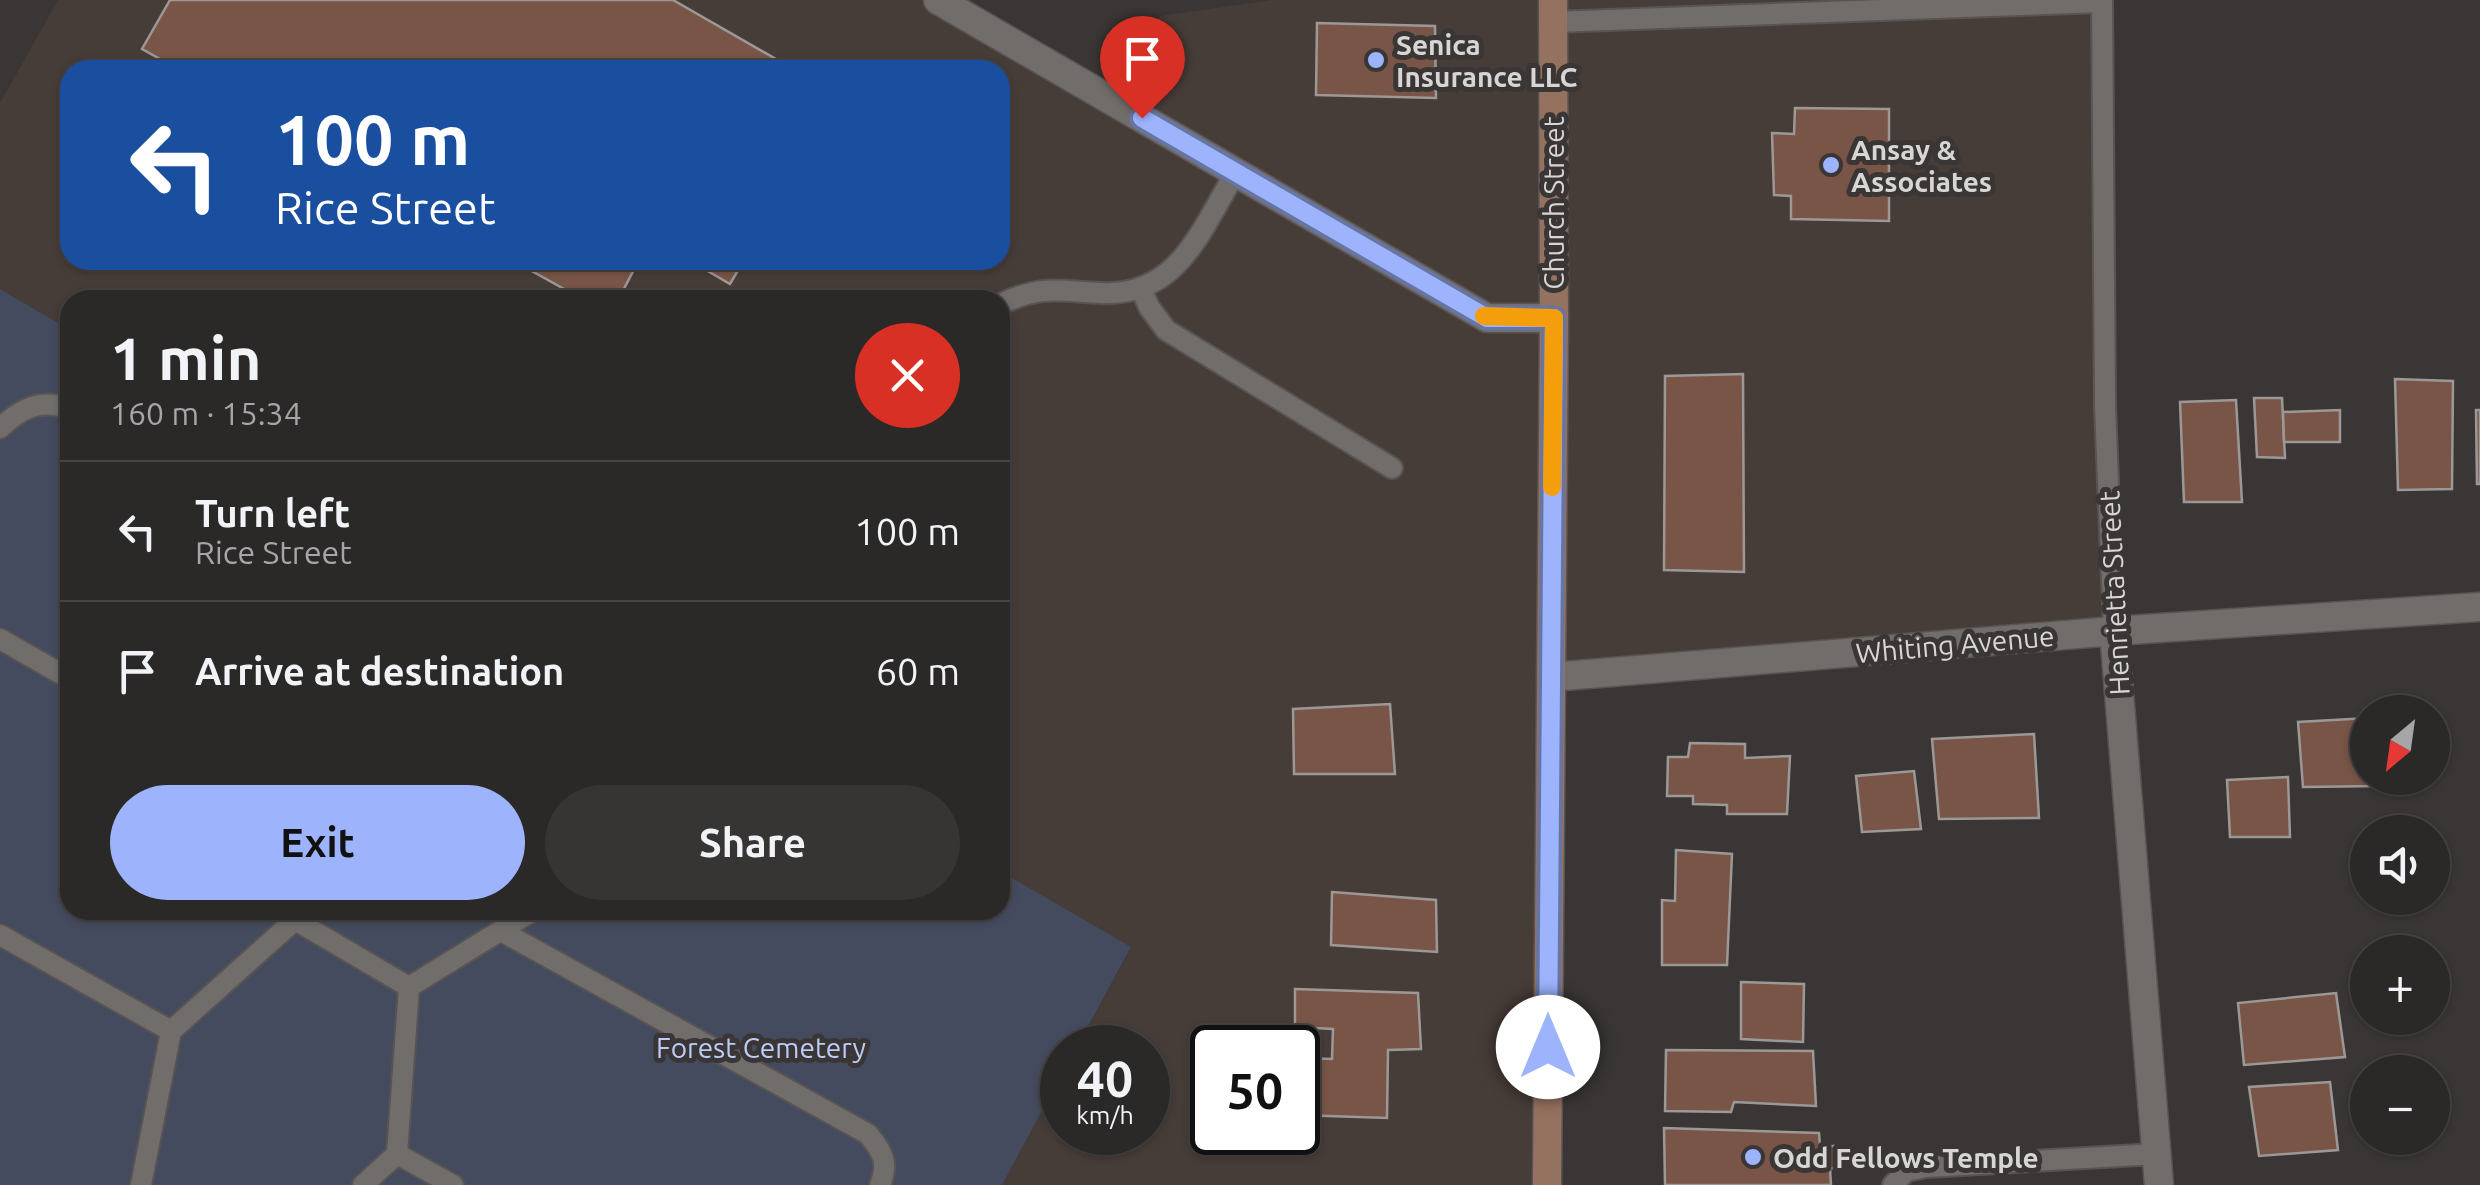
<!DOCTYPE html>
<meta charset="utf-8">
<style>
:root{--surface:#2b2828;--page:#373434;--text:#f1f3f6;--muted:#a6a6a8;--line:#474445;--accent:#9db4fd}
body{margin:0;font-family:Ubuntu,sans-serif;background:var(--page);color:var(--text);height:100vh;display:flex;flex-direction:column;font-size:38px;white-space:nowrap}
*{box-sizing:border-box;margin:0}
p{font-size:32px;color:var(--muted)}
.icon{flex:none;width:55px;height:55px;fill:none;stroke:currentColor;stroke-width:2;stroke-linecap:round;stroke-linejoin:round}
.map{position:relative;flex:1;overflow:hidden}
.drawer{position:absolute;left:60px;top:290px;width:950px;height:630px;display:flex;flex-direction:column;background:var(--surface);border-radius:30px;box-shadow:0 2px 8px #0004,0 0 0 2px var(--line)}
.drawer>*{flex:none}
.hud{position:absolute;left:60px;top:60px;width:950px;height:210px;border-radius:30px;box-shadow:0 2px 8px #0004,0 0 0 2px var(--line);background:#1a4fa0;color:#fff;overflow:hidden}
.needle{width:65px;rotate:209deg}
.tools{position:absolute;left:2350px;top:695px;display:grid;gap:20px}
.tools a{display:grid;place-items:center;width:100px;height:100px;border-radius:50%;background:var(--surface);box-shadow:0 2px 8px #0004,0 0 0 2px var(--line);font-size:50px}
.speed{position:absolute;left:1040px;top:1025px;display:flex;gap:20px;font-size:50px;font-weight:700;text-align:center}
.speed>*{display:grid;place-content:center;width:130px;height:130px;border-radius:50%;background:var(--surface);box-shadow:0 2px 8px #0004,0 0 0 2px var(--line);line-height:1}
.speed small{font-size:25px;font-weight:400}
.speed .limit{border:5px solid #111;border-radius:15px;background:#fff;color:#111}
.pin{position:absolute;display:grid;place-items:center;width:85px;height:85px;color:#fff;margin:-102px -42px;border-radius:50% 50% 50% 0;rotate:-45deg;box-shadow:0 0 10px #0007}
.pin .icon{rotate:45deg}
.me{position:absolute;width:110px;margin:-55px;rotate:0deg;stroke-linejoin:round;filter:drop-shadow(0 0 8px #0008)}
.turn{display:flex;align-items:center;gap:35px;height:210px;padding:0 50px;font-size:45px}
.turn .icon{width:130px;height:130px;stroke-width:2.5}
.turn b{display:block;font-size:70px;line-height:85px}
.round{display:grid;place-items:center;flex:none;width:105px;height:105px;border-radius:52px;background:var(--page)}
.head{display:flex;align-items:center;justify-content:space-between;height:170px;padding:0 50px}
h1{font-size:60px;font-weight:700;line-height:75px}
.action{display:flex;gap:20px;margin-top:auto;padding:20px 50px}
.action a{flex:1;height:115px;border-radius:60px;background:var(--accent);color:#111;font-size:40px;font-weight:700;line-height:115px;text-align:center}
.action a+a{background:var(--page);color:var(--text)}
ul{padding:0;list-style:none}
li{display:flex;align-items:center;gap:30px;height:140px;padding:0 50px;border-top:2px solid var(--line)}
li div{flex:1}
li b{display:block;font-size:38px}
li em{font-style:normal}
.map>svg:first-child{display:block}
.built{fill:#463c38;fill-rule:evenodd}
.green{fill:#454b5e}
.building{fill:#785546;stroke:#9c9897;stroke-width:2.5}
.lines{fill:none;stroke-linecap:round;stroke-linejoin:round}
.service-casing{stroke:#585454;stroke-width:24}
.minor-casing{stroke:#585454;stroke-width:31}
.secondary-casing{stroke:#585454;stroke-width:31}
.service{stroke:#716d6b;stroke-width:20}
.minor{stroke:#716d6b;stroke-width:28}
.secondary{stroke:#957160;stroke-width:28}
.route-casing{stroke:#6675a4;stroke-width:25}
.route{stroke:#9db4fd;stroke-width:18}
.slow{stroke:#f59e0b;stroke-width:18}
.poi-dot{fill:#9db4fd;stroke:#393635;stroke-width:4}
.labels{text-anchor:middle;dominant-baseline:central;stroke-width:10;stroke-linejoin:round;paint-order:stroke}
.poi-label{font-size:28px;font-weight:bold;fill:#d8d6d5;stroke:#393635;text-anchor:start}
.street-label{font-size:28px;fill:#d8d6d5;stroke:#393635}
.park-label{font-size:28px;fill:#bccbf8;stroke:#393635}
</style>
<div class="map">
<svg width="2480" height="1185" viewBox="0 0 2480 1185">
<rect width="100%" height="100%" fill="#393635"/>
<path class="built" d="M 58,0 L 938,0 L 1110,100 L 1160,16 L 1272,0 L 2102,0 L 2114,631 L 1551,677 L 1547,1185 L 1002,1185 L 1062,1074 L 1062,1132 L 1148,1132 L 1148,1048 L 1077,1047 L 1131,948 L 1000,871 L 1000,300 L 70,300 L 70,330 L 0,289 L 0,103 ZM 70,70 L 1000,70 L 1000,260 L 70,260 ZM 1212,1048 L 1298,1048 L 1298,1132 L 1212,1132 Z"/>
<polygon class="green" points="0,289 70,330 70,910 1000,910 1000,871 1131,947 1077,1047 1062,1048 1062,1074 1002,1185 0,1185"/>
<g class="building">
<polygon points="170,0 673,0 795,70 180,70 142,49"/>
<polygon points="1317,23 1435,26 1436,98 1316,95"/>
<polygon points="1795,108 1889,109 1889,221 1791,219 1791,196 1774,195 1772,133 1794,134"/>
<polygon points="512,260 639,260 618,300 584,300"/>
<polygon points="689,260 744,260 730,284"/>
<polygon points="1743,374 1744,572 1664,570 1665,376"/>
<polygon points="2395,379 2453,381 2452,489 2398,490"/>
<polygon points="2254,398 2282,398 2285,458 2257,457"/>
<polygon points="2236,400 2242,502 2184,502 2180,402"/>
<polygon points="2340,410 2340,442 2284,442 2283,412"/>
<polygon points="2476,410 2480,410 2480,484 2477,484"/>
<polygon points="1390,704 1395,774 1294,774 1293,709"/>
<polygon points="2368,718 2368,778 2380,778 2381,786 2303,787 2298,722"/>
<polygon points="2034,734 2039,818 1939,819 1932,739"/>
<polygon points="1690,743 1745,744 1745,758 1790,756 1787,814 1727,814 1727,805 1693,804 1693,796 1667,796 1668,757 1688,757"/>
<polygon points="1914,771 1921,829 1862,832 1856,776"/>
<polygon points="2288,777 2290,837 2230,837 2227,780"/>
<polygon points="1676,850 1732,854 1727,965 1662,965 1662,900 1675,901"/>
<polygon points="1332,892 1436,900 1437,952 1331,945"/>
<polygon points="1741,982 1804,984 1803,1042 1741,1039"/>
<polygon points="1295,989 1418,993 1421,1049 1388,1050 1387,1118 1298,1115 1298,1058 1332,1059 1333,1029 1295,1027"/>
<polygon points="2336,993 2345,1057 2244,1065 2238,1003"/>
<polygon points="1666,1050 1813,1051 1816,1106 1734,1102 1731,1112 1665,1111"/>
<polygon points="2330,1082 2338,1150 2259,1156 2249,1087"/>
<polygon points="1664,1128 1819,1133 1820,1146 1843,1146 1842,1169 1830,1168 1831,1185 1665,1185"/>
</g>
<g class="lines">
<g class="service-casing">
<g id="service">
<polyline points="2102,0 2105,406 2114,631"/>
<polyline points="1553,22 2102,2"/>
<polyline points="1141,289 1149,307 1166,330 1392,468"/>
<path d="M 1003,303 C 1042,285 1060,291 1101,293 C 1179,297 1201,229 1236,172"/>
<path d="M 0,428 C 22,408 40,398 70,409"/>
<polyline points="0,639 70,679"/>
<path d="M 501,931 L 868,1134 C 883,1152 889,1163 880,1185"/>
<polyline points="0,935 171,1031"/>
<polyline points="409,987 534,910"/>
<polyline points="397,1154 453,1185"/>
<polyline points="141,1185 171,1031 295,920 409,987 397,1154 363,1185"/>
<polyline points="1893,1185 1906,1171 1926,1167 2156,1154"/>
</g>
</g>
<g class="minor-casing">
<g id="minor">
<polyline points="938,0 1487,318 1554,318"/>
<polyline points="2114,631 2159,1185"/>
<polyline points="1551,677 2114,631 2480,607"/>
</g>
</g>
<g class="secondary-casing">
<polyline id="secondary" points="1547,1185 1554,318 1553,0"/>
</g>
<use href="#service" class="service"/>
<use href="#minor" class="minor"/>
<use href="#secondary" class="secondary"/>
</g>
<g class="lines">
<g class="route-casing">
<polyline id="route" points="1142,118 1487,318 1554,318 1548,1047"/>
</g>
<use href="#route" class="route"/>
<polyline class="slow" points="1484,316 1554,318 1552,487"/>
</g>
<g class="poi-dot">
<circle cx="1376" cy="60" r="10"/>
<circle cx="1831" cy="165" r="10"/>
<circle cx="1753" cy="1157" r="10"/>
</g>
<g class="labels">
<g class="poi-label">
<text x="1396" y="44">Senica<tspan x="1396" dy="32">Insurance LLC</tspan></text>
<text x="1851" y="149">Ansay &amp;<tspan x="1851" dy="32">Associates</tspan></text>
<text x="1773" y="1157">Odd Fellows Temple</text>
</g>
<g class="street-label">
<text transform="translate(1553 203) rotate(-90)">Church Street</text>
<text transform="translate(2114 593) rotate(-93)">Henrietta Street</text>
<text transform="translate(1955 644) rotate(-5)">Whiting Avenue</text>
</g>
<g class="park-label">
<text x="761" y="1047">Forest Cemetery</text>
</g>
</g>
</svg>
<div class="tools">
<a><svg class="needle" viewBox="-14 -14 28 28"><path d="M0-13l5 13h-10z" fill="#e53935"/><path d="M0 13l5-13h-10z" fill="#a6a6a8"/></svg></a>
<a><svg class="icon" aria-label="sound" viewBox="0 0 24 24"><path d="M4 9h4l5-4v14l-5-4H4zM17 9q2 3 0 6"/></svg></a>
<a>+</a>
<a>−</a>
</div>
<div class="speed"><div>40<small>km/h</small></div><div class="limit">50</div></div>
<div class="pin" style="left:1142px;top:118px;background:#d93025"><svg class="icon" aria-label="arrive" viewBox="0 0 24 24"><path d="M6 21V4h12l-3 4 3 4H6"/></svg></div>
<svg class="me" style="left:1548px;top:1047px" viewBox="-20 -20 40 40"><circle r="19" fill="#fff"/><path d="M0-13L10 11 0 6-10 11z" fill="#9db4fd"/></svg>
<div class="hud">
<div class="turn"><svg class="icon" aria-label="left" viewBox="0 0 24 24"><path d="M17 20v-9H6M10 6l-5 5 5 5"/></svg><div><b>100 m</b>Rice Street</div></div>
</div>
<section class="drawer">
<div class="head"><div><h1>1 min</h1><p>160 m · 15:34</p></div><a class="round" style="background:#d93025;color:#fff"><svg class="icon" aria-label="close" viewBox="0 0 24 24"><path d="M6 6l12 12M18 6L6 18"/></svg></a></div>
<ul>
<li><svg class="icon" aria-label="left" viewBox="0 0 24 24"><path d="M17 20v-9H6M10 6l-5 5 5 5"/></svg><div><b>Turn left</b><p>Rice Street</p></div><em>100 m</em></li>
<li><svg class="icon" aria-label="arrive" viewBox="0 0 24 24"><path d="M6 21V4h12l-3 4 3 4H6"/></svg><div><b>Arrive at destination</b></div><em>60 m</em></li>
</ul>
<div class="action"><a>Exit</a><a>Share</a></div>
</section>
</div>
